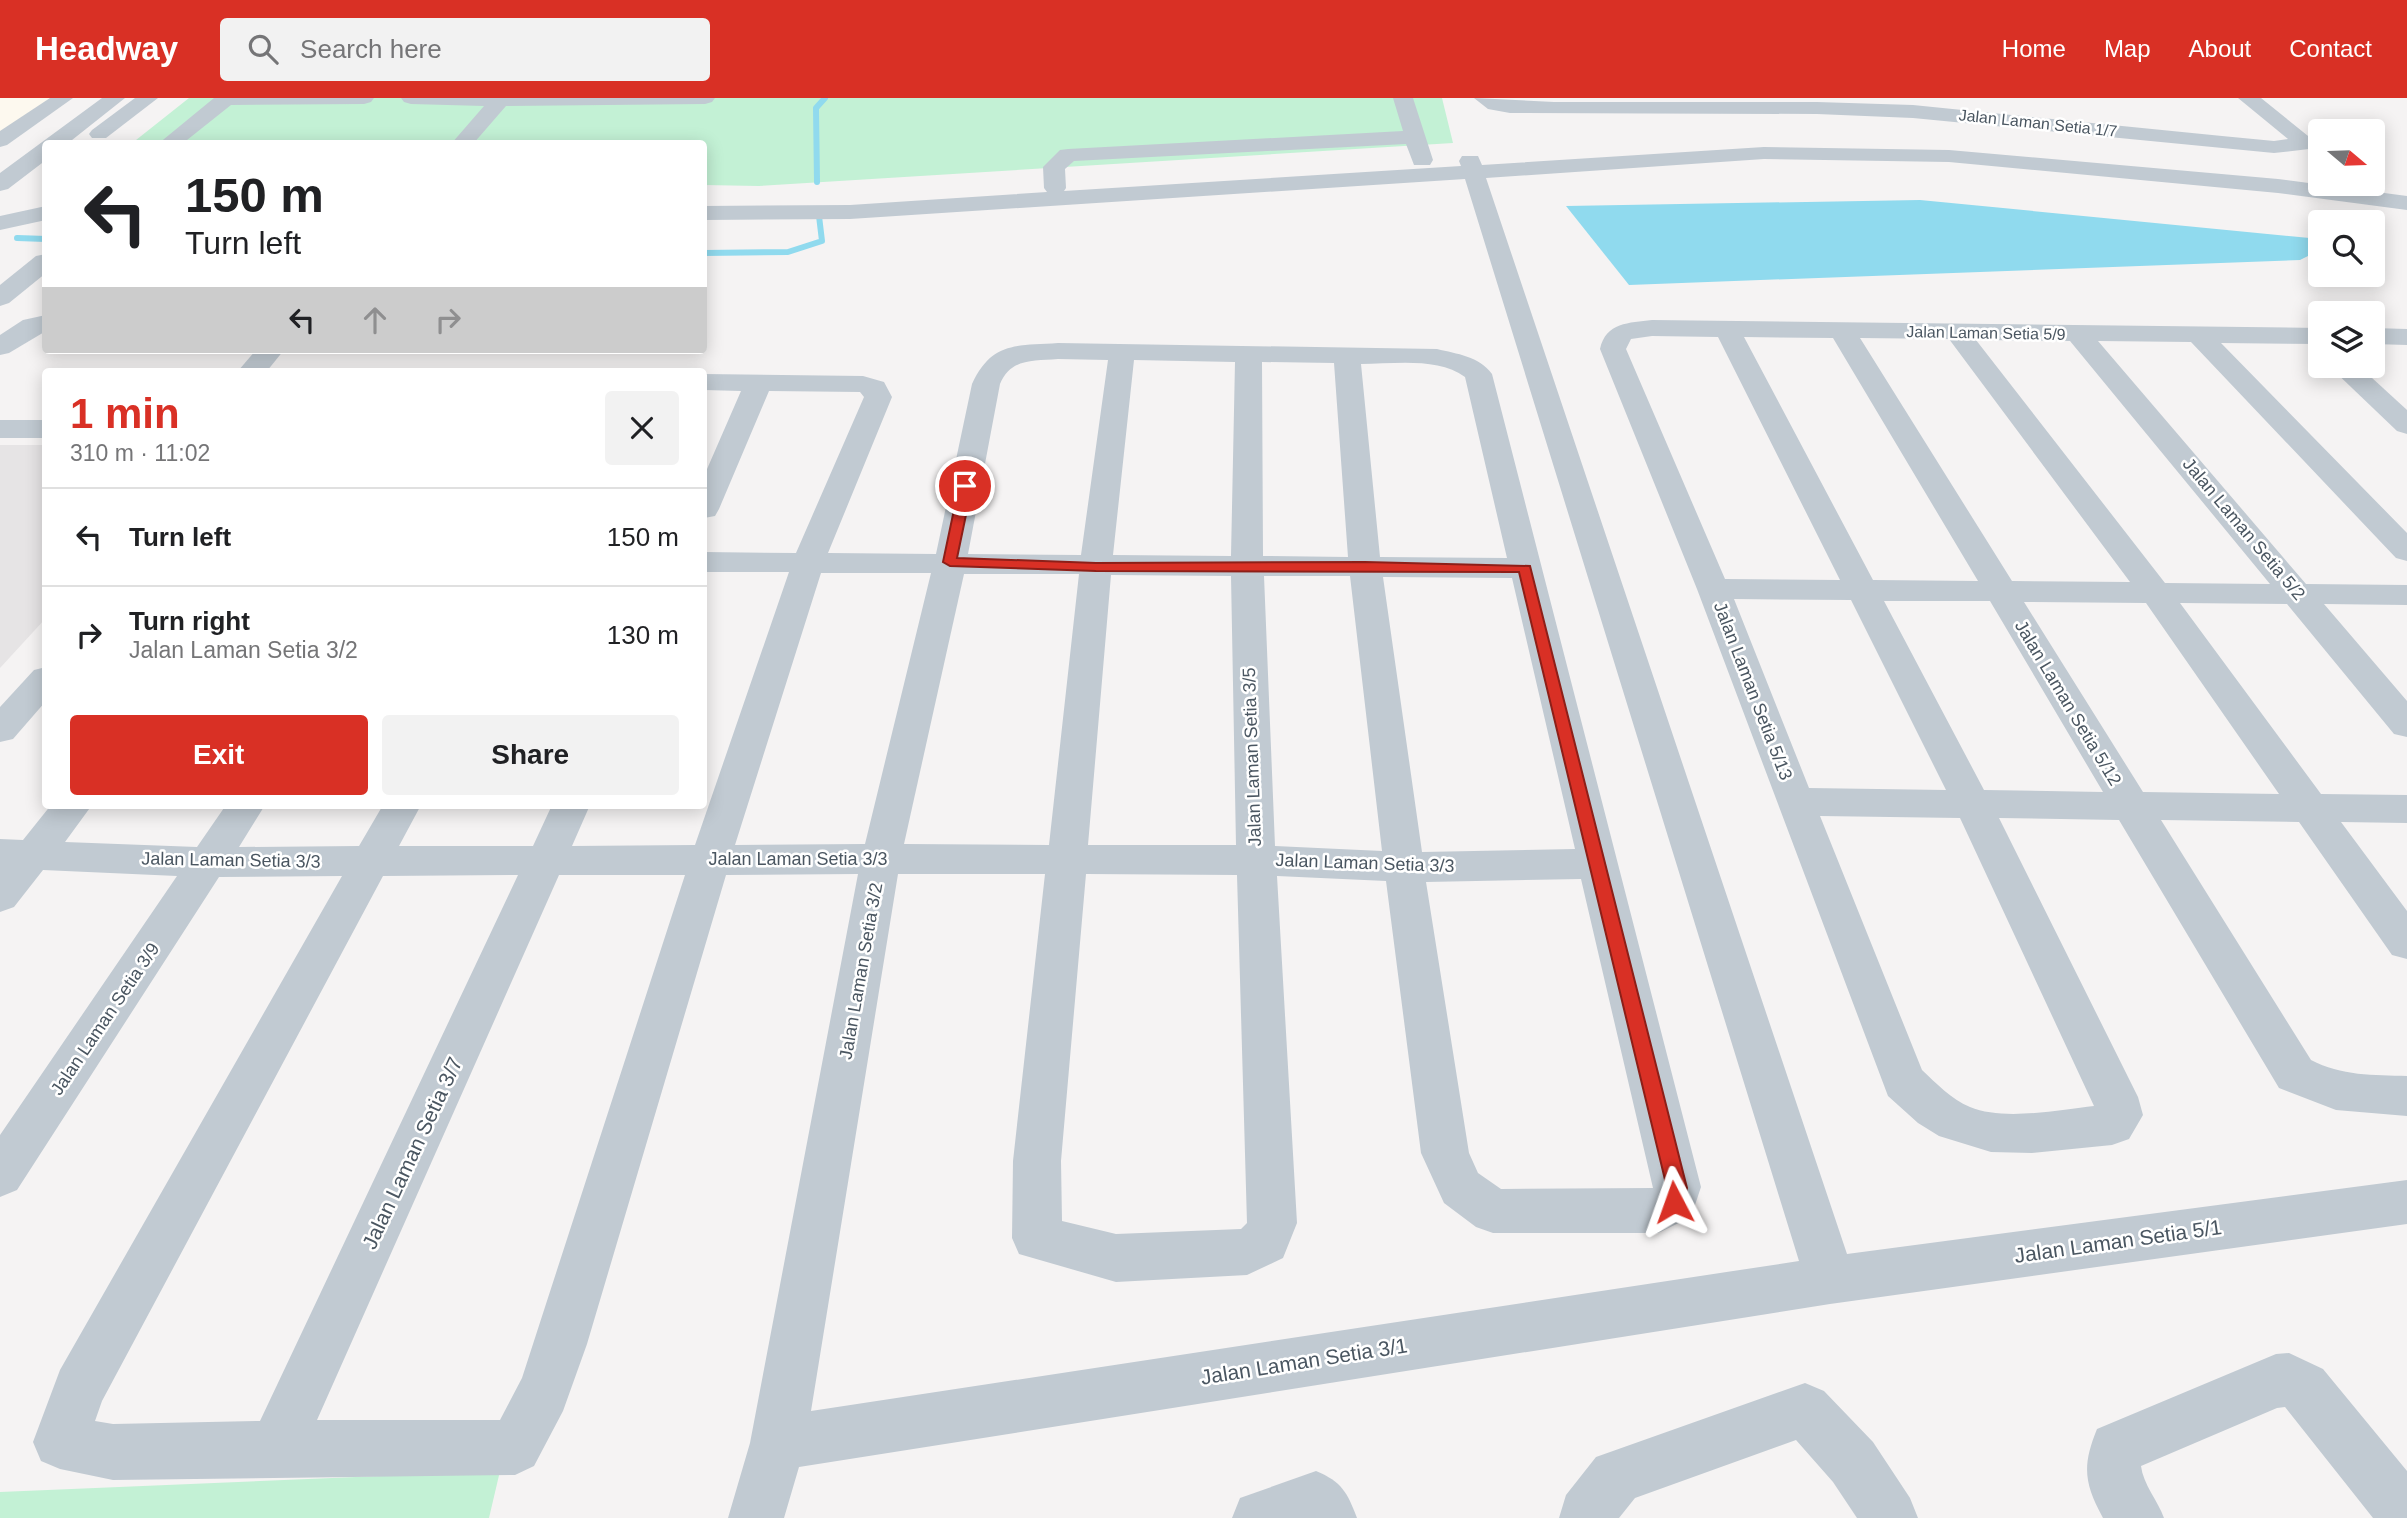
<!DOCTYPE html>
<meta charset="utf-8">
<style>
:root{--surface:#fff;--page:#f2f2f2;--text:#202124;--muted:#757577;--line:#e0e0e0;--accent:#d93025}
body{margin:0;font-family:Arial,sans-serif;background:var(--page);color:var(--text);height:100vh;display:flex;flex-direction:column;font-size:26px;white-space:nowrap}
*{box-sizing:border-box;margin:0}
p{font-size:23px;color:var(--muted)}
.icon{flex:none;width:38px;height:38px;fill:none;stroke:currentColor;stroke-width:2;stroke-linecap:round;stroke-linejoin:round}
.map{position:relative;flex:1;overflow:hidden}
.drawer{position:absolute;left:42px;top:270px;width:665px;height:441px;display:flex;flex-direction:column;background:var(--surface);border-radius:7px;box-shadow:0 4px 18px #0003}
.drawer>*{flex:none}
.hud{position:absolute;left:42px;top:42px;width:665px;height:214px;border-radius:7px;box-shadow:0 4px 18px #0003;background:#fff;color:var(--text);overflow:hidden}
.needle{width:46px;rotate:109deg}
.fabs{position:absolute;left:2308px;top:21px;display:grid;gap:14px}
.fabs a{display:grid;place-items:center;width:77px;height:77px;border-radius:7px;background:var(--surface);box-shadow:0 4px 18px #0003;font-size:35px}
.pin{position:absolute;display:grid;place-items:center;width:60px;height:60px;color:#fff;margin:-30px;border:4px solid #fff;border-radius:50%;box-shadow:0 2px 7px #0007}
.me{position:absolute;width:77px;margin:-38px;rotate:356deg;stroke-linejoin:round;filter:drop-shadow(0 0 5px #0008)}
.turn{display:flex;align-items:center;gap:24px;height:147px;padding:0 28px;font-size:32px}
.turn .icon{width:91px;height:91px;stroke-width:2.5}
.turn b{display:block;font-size:49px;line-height:60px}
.lanes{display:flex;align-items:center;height:66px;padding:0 28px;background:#0003;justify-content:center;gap:35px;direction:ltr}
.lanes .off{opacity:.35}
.round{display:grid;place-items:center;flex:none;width:74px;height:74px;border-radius:7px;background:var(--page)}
.summary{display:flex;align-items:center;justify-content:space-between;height:119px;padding:0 28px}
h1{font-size:42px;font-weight:700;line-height:52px;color:var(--accent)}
.button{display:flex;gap:14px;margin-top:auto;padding:14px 28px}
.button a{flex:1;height:80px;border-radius:7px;background:var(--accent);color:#fff;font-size:28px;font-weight:700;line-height:80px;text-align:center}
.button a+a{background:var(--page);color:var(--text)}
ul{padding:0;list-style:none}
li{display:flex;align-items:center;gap:21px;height:98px;padding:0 28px;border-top:2px solid var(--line)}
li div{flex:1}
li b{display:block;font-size:26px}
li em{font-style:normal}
header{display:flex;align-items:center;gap:42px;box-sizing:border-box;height:98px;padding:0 35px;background:var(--accent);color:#fff}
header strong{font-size:33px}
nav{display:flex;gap:38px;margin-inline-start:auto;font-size:24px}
.search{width:490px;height:63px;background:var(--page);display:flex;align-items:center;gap:18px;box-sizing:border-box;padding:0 24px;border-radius:7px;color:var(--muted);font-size:26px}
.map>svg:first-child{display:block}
.commercial{fill:#fdf9ef}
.education{fill:#e6e4e5}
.green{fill:#c3f1d5}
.water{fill:#90daee}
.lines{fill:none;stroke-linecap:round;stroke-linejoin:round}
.stream{stroke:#90daee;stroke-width:6}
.minor{fill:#c1cad2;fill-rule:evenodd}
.route{fill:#d93025;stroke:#8d1f18;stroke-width:2}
.labels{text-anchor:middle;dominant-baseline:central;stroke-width:5;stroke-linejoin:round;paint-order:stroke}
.far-street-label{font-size:16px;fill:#4a5661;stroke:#fff}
.street-label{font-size:18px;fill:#4a5661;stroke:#fff}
.near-street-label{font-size:21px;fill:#4a5661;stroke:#fff}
</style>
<header>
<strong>Headway</strong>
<div class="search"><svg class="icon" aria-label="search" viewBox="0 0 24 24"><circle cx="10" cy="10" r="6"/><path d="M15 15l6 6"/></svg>Search here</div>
<nav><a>Home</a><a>Map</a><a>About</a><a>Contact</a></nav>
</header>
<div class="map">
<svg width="2407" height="1420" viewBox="0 0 2407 1420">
<rect width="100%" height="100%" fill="#f5f3f3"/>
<polygon class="commercial" points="0,0 71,0 0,48"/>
<polygon class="education" points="0,347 46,347 45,521 0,570"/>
<g class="green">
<polygon points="189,0 1442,0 1453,45 759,88 704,87 704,46 131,46"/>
<polygon points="500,1373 489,1420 0,1420 0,1394"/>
</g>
<polygon class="water" points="1920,102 2320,141 2320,152 2300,162 1629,187 1566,108"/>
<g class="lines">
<g class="stream">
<polyline points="817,84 816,10 825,0"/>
<polyline points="17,140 46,141"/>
<polyline points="704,155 788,154 822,143 819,118"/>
</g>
<g class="minor">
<polygon points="50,0 73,0 7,47 0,49 0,33"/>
<polygon points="102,0 125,0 67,46 46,46 46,62 8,91 0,93 0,75"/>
<polygon points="135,0 158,0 106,40 92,40 89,36 92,32"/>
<polygon points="214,0 374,0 371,4 364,6 231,7 182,46 158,46"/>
<polygon points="401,0 715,0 712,4 705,6 506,8 473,46 451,46 484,8 411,6 404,4"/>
<path d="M 1393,0 L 1413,0 L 1433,62 L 1430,67 L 1414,67 L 1406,46 L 1074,63 L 1065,71 L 1066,90 L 1064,93 L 1461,68 L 1459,63 L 1462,58 L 1478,58 L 1482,67 L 1764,49 L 1949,52 L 2278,81 L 2407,98 L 2407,112 L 2278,95 L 1949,64 L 1764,61 L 1486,80 L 1847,1156 L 2407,1082 L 2407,1126 L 1830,1206 L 799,1369 L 784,1420 L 728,1420 L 750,1345 L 858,776 L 726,777 L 587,1246 L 563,1313 L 534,1368 L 515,1377 L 113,1382 L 60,1371 L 41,1363 L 33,1344 L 60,1272 L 342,778 L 219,779 L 17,1092 L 0,1099 L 0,1037 L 177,778 L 43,772 L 14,809 L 0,814 L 0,741 L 23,742 L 51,707 L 92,707 L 65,744 L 197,749 L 226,707 L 265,707 L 239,749 L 359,748 L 383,707 L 421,707 L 399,748 L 533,748 L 552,707 L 590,707 L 572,748 L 695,747 L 789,474 L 704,474 L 704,454 L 796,455 L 864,299 L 860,294 L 769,293 L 719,411 L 715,418 L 704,420 L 704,378 L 741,293 L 704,292 L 704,276 L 863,278 L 884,284 L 892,299 L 828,455 L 936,456 L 972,286 C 992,243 1016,248 1058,245 L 1437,251 C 1457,256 1479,258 1492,276 L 1701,1089 L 1691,1119 L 1658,1135 L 1493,1135 L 1476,1129 L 1444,1105 L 1421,1055 L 1386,783 L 1277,778 L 1297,1125 L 1283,1160 L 1247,1177 L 1116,1184 L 1019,1156 L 1012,1140 L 1013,1063 L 1045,776 L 898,776 L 811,1313 L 1799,1163 L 1465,81 L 850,121 L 704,122 L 704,108 L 850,107 L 1047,94 L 1044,90 L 1043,69 L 1060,52 L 1068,51 L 1403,33 ZM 1058,261 L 1108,262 L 1081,457 L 968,456 L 1000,286 C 1011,260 1033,263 1058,261 ZM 1134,262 L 1235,264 L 1231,458 L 1113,457 ZM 1262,264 L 1334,265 L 1348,459 L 1263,458 ZM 1361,266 C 1394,266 1438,259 1465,279 L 1507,460 L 1380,459 ZM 821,475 L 931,475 L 865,746 L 735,747 ZM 964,476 L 1079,476 L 1049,747 L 904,746 ZM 1111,477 L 1231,478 L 1236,747 L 1088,747 ZM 1264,478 L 1350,478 L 1382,753 L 1275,748 ZM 1383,479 L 1512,480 L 1575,751 L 1422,754 ZM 1086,776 L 1237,777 L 1247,1125 L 1241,1131 L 1116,1136 L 1062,1123 L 1061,1063 ZM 518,777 L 260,1323 L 113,1326 L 95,1323 L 102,1303 L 383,778 ZM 559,777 L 685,777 L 522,1280 L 500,1322 L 317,1322 ZM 1581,781 L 1653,1090 L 1501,1091 L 1478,1075 L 1469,1055 L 1426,784 Z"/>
<polygon points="1474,0 1554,4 1817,4 1913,7 2222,38 2274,43 2288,41 2238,0 2261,0 2313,42 2309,51 2274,55 1913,20 1817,16 1510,15 1488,11"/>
<polygon points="46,108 46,122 0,132 0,118"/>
<polygon points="46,156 46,175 9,205 0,208 0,187 36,158"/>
<polygon points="46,217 46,233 9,255 0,257 0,237 23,222"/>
<path d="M 1652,222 L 2320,230 L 2320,246 L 2221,245 L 2407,435 L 2407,463 L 2396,460 L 2191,244 L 2098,243 L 2306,486 L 2407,487 L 2407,507 L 2324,506 L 2407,603 L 2407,639 L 2394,636 L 2287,506 L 2180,505 L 2321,696 L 2407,697 L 2407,725 L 2341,724 L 2407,813 L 2407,861 L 2392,857 L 2299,724 L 2161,722 L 2311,962 C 2341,978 2374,977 2407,978 L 2407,1018 L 2336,1012 L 2279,990 L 2119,722 L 1999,720 L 2138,999 L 2143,1017 L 2129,1041 L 2112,1047 L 2032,1055 L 1991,1054 L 1939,1038 L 1918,1025 L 1888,998 L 1697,491 L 1600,251 C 1606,224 1629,225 1652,222 ZM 1652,238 L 1718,239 L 1840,482 L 1725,481 L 1626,251 L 1631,241 ZM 1744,239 L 1833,240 L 1978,483 L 1873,482 ZM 1860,240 L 1949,241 L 2130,484 L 2012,483 ZM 1976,242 L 2070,243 L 2270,486 L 2165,485 ZM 1734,501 L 1851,502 L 1946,692 L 1809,690 ZM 1884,503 L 1990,503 L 2103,694 L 1984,692 ZM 2024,504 L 2146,505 L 2279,696 L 2143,694 ZM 1820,718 L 1960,720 L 2094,1008 C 2059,1012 2003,1023 1970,1009 C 1951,1001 1936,985 1922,972 Z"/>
<polygon points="2373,230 2407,231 2407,247 2373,246"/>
<polygon points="256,252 284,252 267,273 238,273"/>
<polygon points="2329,268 2359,268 2407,312 2407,336 2397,333"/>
<rect x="0" y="322" width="46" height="18"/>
<polygon points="46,569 46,603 13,641 0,644 0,609 34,572"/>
<path d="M 2289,1255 L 2323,1271 L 2407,1373 L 2407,1420 L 2373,1420 L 2285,1309 L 2277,1310 L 2141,1368 C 2143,1386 2158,1403 2164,1420 L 2103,1420 C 2084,1385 2082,1368 2097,1331 L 2276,1256 Z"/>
<polygon points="1805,1285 1824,1293 1873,1344 1910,1400 1918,1420 1857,1420 1833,1384 1796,1342 1635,1400 1619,1420 1559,1420 1566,1397 1596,1359"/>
<path d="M 1316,1373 C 1342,1384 1347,1394 1357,1420 L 1232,1420 L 1240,1400 Z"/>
</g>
</g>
<polygon class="route" points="965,384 972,388 957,460 1096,465 1365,464 1530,468 1687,1090 1681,1110 1674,1113 1667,1110 1664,1104 1667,1090 1519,474 1096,473 950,468 943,464 959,388"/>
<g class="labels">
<g class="far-street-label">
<text transform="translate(2038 25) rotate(6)">Jalan Laman Setia 1/7</text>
<text transform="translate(1986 235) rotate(1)">Jalan Laman Setia 5/9</text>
</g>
<g class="street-label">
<text transform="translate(2244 431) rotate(50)">Jalan Laman Setia 5/2</text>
<text transform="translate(1753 593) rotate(69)">Jalan Laman Setia 5/13</text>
<text transform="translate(2068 605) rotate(59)">Jalan Laman Setia 5/12</text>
<text transform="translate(1252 659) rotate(-92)">Jalan Laman Setia 3/5</text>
<text x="798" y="761">Jalan Laman Setia 3/3</text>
<text transform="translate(231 762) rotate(1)">Jalan Laman Setia 3/3</text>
<text transform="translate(1365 765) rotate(2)">Jalan Laman Setia 3/3</text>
<text transform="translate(861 873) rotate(-80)">Jalan Laman Setia 3/2</text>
<text transform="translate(105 921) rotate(-56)">Jalan Laman Setia 3/9</text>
</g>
<g class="near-street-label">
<text transform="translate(412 1055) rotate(-65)">Jalan Laman Setia 3/7</text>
<text transform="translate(2118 1143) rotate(-8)">Jalan Laman Setia 5/1</text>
<text transform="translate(1304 1263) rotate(-9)">Jalan Laman Setia 3/1</text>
</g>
</g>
</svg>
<div class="fabs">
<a><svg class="needle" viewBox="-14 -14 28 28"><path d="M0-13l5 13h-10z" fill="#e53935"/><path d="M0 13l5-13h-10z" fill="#757577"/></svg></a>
<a><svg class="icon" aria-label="search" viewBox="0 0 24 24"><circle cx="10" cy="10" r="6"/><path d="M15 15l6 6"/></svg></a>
<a><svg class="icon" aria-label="layers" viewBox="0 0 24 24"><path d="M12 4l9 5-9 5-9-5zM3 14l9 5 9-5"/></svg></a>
</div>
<div class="pin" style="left:965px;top:388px;background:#d93025"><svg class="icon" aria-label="arrive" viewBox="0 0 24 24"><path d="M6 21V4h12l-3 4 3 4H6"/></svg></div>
<svg class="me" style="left:1674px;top:1104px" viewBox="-20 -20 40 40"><path d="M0-17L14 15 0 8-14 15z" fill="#d93025" stroke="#fff" stroke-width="4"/></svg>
<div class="hud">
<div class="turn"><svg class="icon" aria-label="left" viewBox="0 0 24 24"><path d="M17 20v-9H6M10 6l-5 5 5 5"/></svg><div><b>150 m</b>Turn left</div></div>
<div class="lanes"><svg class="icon" aria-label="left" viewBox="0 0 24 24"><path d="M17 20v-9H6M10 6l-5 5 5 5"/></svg><svg class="icon off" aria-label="ahead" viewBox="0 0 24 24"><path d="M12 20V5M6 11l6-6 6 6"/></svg><svg class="icon off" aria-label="right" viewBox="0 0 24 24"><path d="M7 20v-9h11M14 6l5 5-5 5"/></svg></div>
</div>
<section class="drawer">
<div class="summary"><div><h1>1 min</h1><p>310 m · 11:02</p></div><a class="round"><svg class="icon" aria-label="close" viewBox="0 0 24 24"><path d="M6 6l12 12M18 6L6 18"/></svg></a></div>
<ul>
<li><svg class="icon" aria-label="left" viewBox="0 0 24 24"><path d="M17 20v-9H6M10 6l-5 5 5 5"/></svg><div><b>Turn left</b></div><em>150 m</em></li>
<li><svg class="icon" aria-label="right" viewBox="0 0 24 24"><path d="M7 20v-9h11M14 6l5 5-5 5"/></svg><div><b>Turn right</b><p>Jalan Laman Setia 3/2</p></div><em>130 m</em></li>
</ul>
<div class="button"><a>Exit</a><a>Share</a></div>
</section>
</div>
